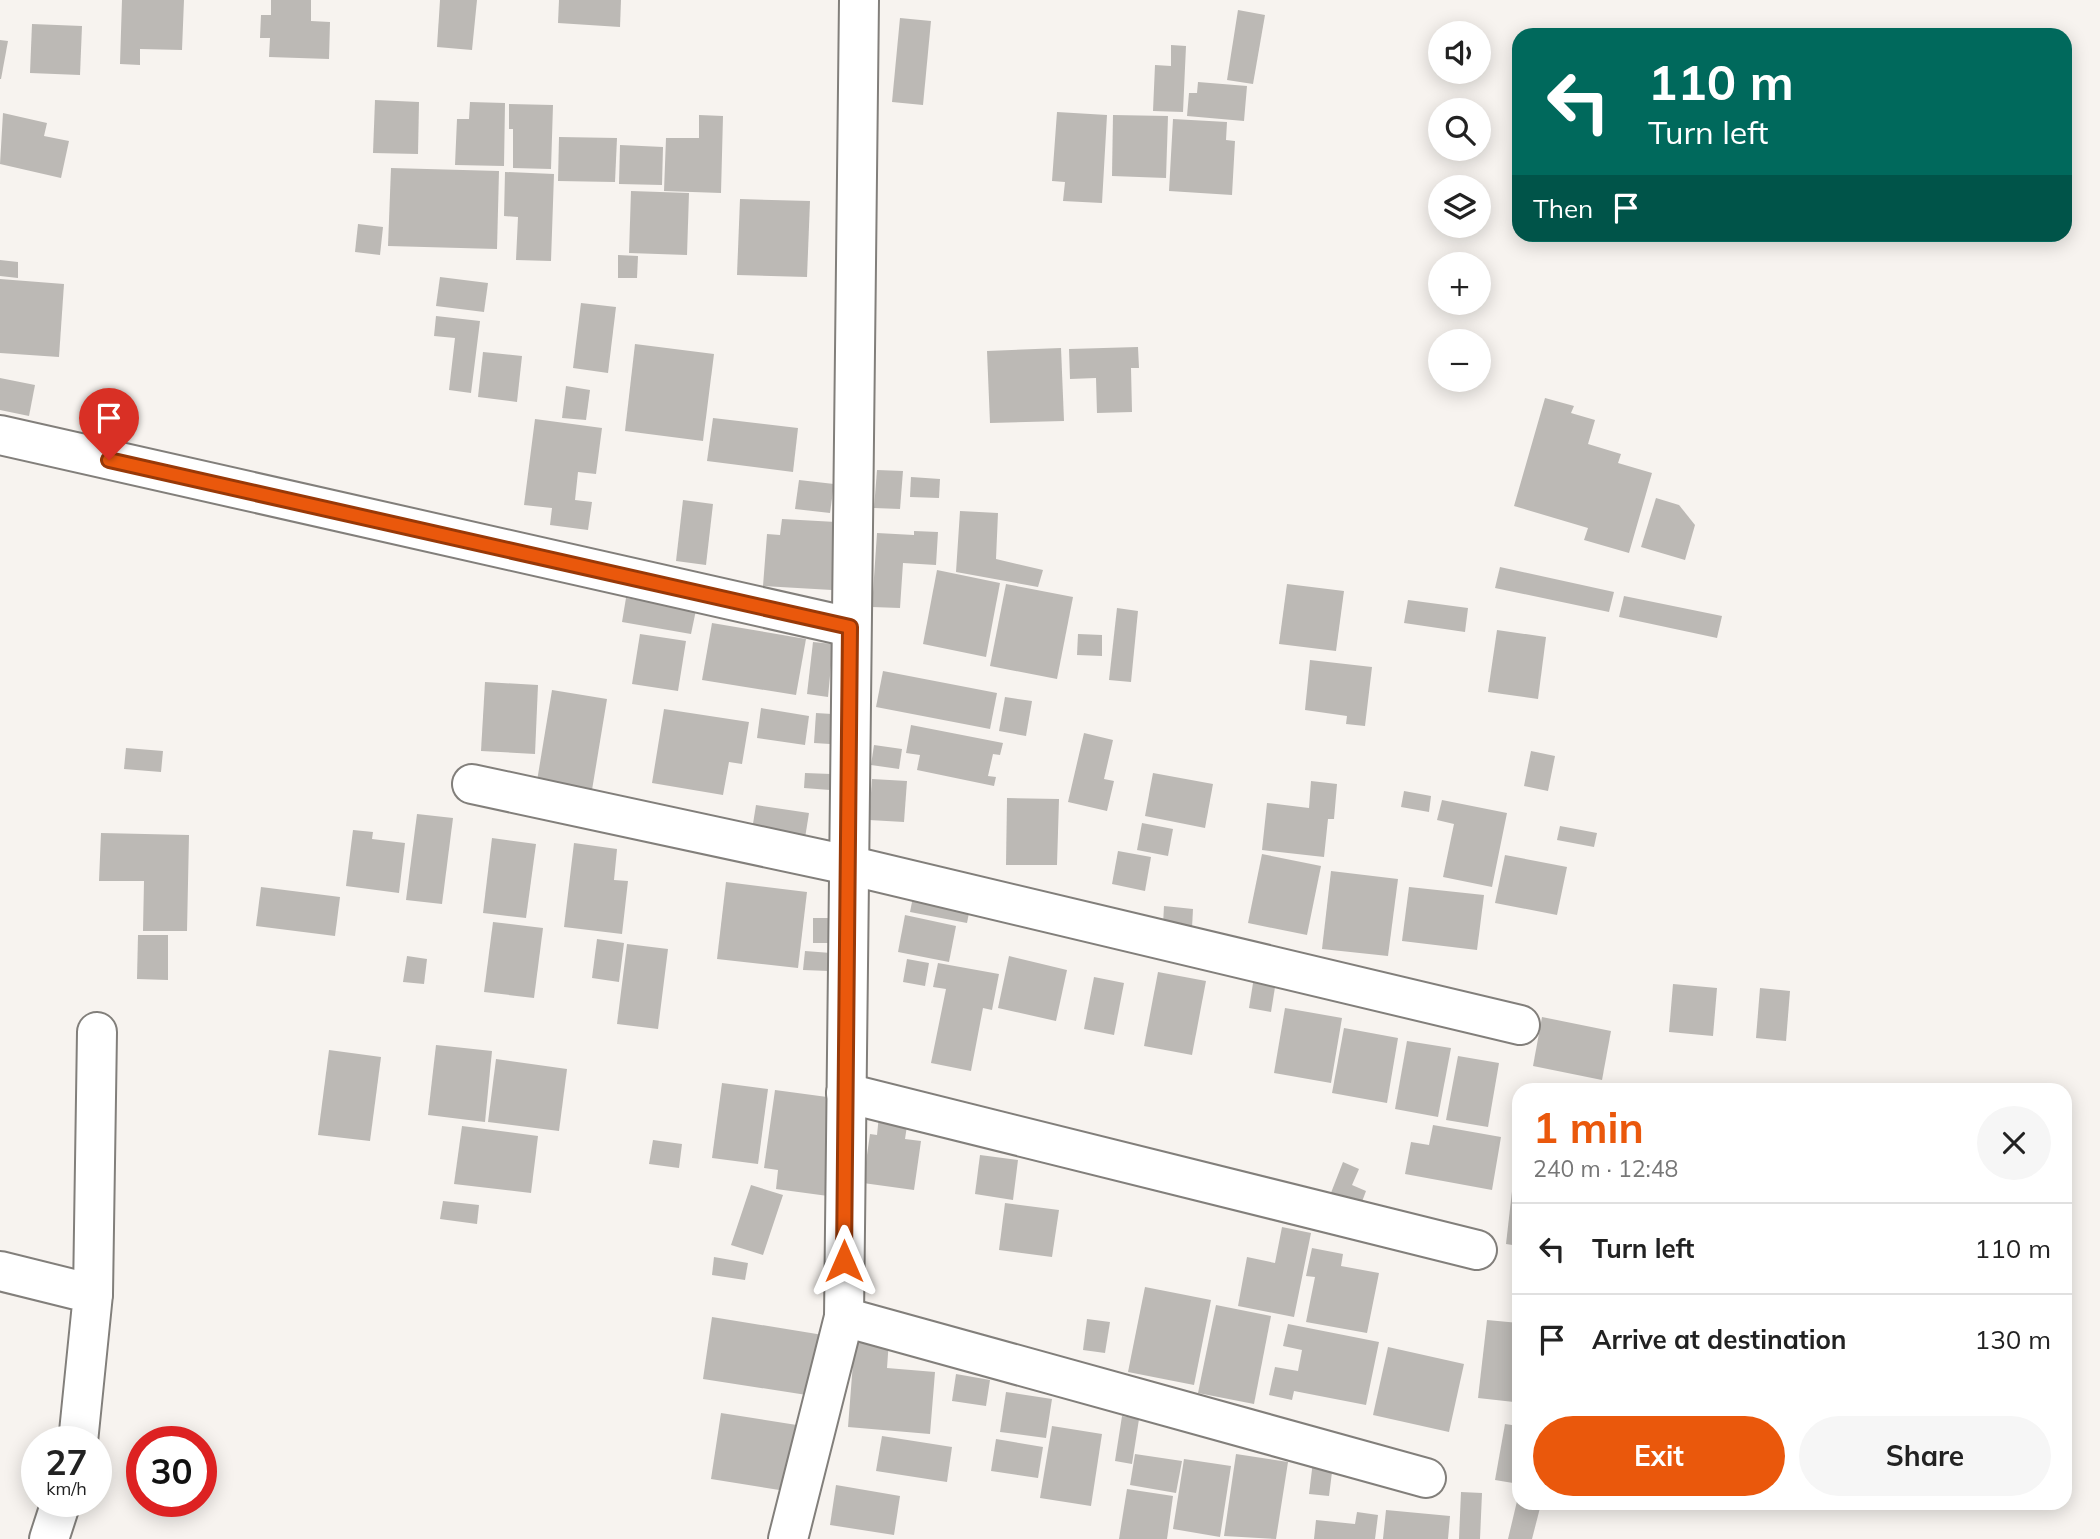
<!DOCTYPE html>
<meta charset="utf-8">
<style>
:root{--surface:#fff;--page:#f6f6f6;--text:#222;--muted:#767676;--line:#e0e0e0;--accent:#ea580c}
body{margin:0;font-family:Mulish,sans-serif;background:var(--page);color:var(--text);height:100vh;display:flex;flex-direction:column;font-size:26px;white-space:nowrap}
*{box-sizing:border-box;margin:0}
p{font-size:23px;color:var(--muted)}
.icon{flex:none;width:38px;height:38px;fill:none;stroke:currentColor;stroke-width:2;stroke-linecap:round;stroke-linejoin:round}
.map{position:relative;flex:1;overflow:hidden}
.details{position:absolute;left:1512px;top:1083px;width:560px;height:427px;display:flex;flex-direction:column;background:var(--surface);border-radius:21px;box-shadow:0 4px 18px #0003}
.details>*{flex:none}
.guide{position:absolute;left:1512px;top:28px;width:560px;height:214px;border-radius:21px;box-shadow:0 4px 18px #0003;background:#00695c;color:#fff;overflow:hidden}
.fabs{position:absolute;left:1428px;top:21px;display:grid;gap:14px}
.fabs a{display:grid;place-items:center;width:63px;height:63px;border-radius:50%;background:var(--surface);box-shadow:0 4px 18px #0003;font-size:35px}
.speed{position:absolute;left:21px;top:1426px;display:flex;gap:14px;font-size:35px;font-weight:700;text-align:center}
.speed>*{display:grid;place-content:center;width:91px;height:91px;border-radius:50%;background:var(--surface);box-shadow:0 4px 18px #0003;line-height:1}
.speed small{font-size:18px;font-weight:400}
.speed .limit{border:10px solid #d22;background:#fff;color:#111}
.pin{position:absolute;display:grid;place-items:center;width:60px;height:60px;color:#fff;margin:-72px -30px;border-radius:50% 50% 50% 0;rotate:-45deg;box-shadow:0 0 7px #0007}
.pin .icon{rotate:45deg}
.me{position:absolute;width:77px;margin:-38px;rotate:0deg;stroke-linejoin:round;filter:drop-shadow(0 0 5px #0008)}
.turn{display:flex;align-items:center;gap:24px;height:147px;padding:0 21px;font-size:32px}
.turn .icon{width:91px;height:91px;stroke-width:2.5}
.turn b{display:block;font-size:49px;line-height:60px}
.then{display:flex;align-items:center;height:66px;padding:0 21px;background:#0003;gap:14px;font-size:26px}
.round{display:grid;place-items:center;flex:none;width:74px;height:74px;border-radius:37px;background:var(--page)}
.overview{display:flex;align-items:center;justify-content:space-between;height:119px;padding:0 21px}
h1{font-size:42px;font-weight:700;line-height:52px;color:var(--accent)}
.button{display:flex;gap:14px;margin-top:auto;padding:14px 21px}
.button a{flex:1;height:80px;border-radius:42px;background:var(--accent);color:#fff;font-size:28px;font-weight:700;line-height:80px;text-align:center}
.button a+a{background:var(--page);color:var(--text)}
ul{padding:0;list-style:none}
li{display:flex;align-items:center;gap:21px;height:91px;padding:0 21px;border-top:2px solid var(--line)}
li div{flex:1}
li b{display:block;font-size:26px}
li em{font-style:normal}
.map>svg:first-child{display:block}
.building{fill:#bcb9b5}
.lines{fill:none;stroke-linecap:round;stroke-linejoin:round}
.minor-casing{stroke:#827f7b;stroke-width:42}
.minor{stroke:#fff;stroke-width:38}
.route-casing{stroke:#983908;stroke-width:18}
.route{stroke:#ea580c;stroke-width:12}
</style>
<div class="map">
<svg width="2100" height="1539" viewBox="0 0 2100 1539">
<rect width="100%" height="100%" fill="#f7f3ef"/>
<g class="building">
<polygon points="122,0 184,0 182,50 140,49 140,65 120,64"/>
<polygon points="271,0 311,0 311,21 330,22 329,59 269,57 270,38 260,38 261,15 271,15"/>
<polygon points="440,0 477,0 472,50 437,47"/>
<polygon points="559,0 621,0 620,27 558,23"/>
<polygon points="1238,10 1265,15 1253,84 1227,80"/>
<polygon points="900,18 931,21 923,105 892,102"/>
<polygon points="32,24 82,26 80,75 30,73"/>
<polygon points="0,40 8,41 1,79 0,79"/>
<polygon points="1171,45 1186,46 1183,112 1153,111 1155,65 1171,66"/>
<polygon points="1198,82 1247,86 1244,121 1187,116 1189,93 1197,93"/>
<polygon points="375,100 419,102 418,154 373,153"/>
<polygon points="470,102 505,103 504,166 455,165 457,119 469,119"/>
<polygon points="509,104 553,105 551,169 513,168 513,129 509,129"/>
<polygon points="1057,112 1107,115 1102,203 1063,201 1065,182 1052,181"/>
<polygon points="3,113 47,123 44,136 69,141 61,178 0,164"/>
<polygon points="699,115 723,116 721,193 664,191 666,138 699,138"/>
<polygon points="1113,115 1168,116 1166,178 1112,176"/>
<polygon points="1173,119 1227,122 1226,140 1235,141 1232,195 1169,191"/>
<polygon points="559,137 617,138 615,182 558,181"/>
<polygon points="620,145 663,147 662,185 619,184"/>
<polygon points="391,168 499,171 497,249 388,246"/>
<polygon points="505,172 554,174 551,261 516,260 518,217 504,216"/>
<polygon points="631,191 689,193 687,255 629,253"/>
<polygon points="740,199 810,201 807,277 737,275"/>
<polygon points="358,224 383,227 380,255 355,252"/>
<polygon points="618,255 638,256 637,278 618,278"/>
<polygon points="0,260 18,262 18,278 0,276"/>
<polygon points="440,277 488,283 484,312 436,306"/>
<polygon points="0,279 64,284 59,357 0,353"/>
<polygon points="581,303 616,307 608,373 573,368"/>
<polygon points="436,316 480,321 471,393 449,390 455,338 434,336"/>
<polygon points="635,344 714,354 703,441 625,431"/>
<polygon points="1138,347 1139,368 1131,368 1132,412 1097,413 1096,378 1070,379 1069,349"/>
<polygon points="1061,348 1064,421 990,423 987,351"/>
<polygon points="483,352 522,356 517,402 478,397"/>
<polygon points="0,378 35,385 29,416 0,410"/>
<polygon points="566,386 590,390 586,420 562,418"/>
<polygon points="1545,398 1574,406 1571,413 1595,420 1588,444 1621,454 1618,463 1652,473 1629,553 1584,540 1588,528 1514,506"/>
<polygon points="713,418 798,428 793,472 707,461"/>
<polygon points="535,419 602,428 596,474 578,472 575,500 592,502 588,530 550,525 552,508 524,505"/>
<polygon points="877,470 903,471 900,509 874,508"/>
<polygon points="911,477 940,479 939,498 910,497"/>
<polygon points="799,480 834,484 830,513 795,509"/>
<polygon points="1656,498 1679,505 1695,525 1685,560 1641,547"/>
<polygon points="683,500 713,504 706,565 676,561"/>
<polygon points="960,511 998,513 996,559 1043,570 1038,587 956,572"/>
<polygon points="782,519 836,522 832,590 763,586 767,534 780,535"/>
<polygon points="914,531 938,532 936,565 903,563 900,608 872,607 877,533 914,535"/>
<polygon points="1500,567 1614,592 1609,612 1495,588"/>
<polygon points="937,570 1000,583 986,657 923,644"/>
<polygon points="1006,584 1073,597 1057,679 990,666"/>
<polygon points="1287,584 1344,591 1336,651 1279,644"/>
<polygon points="1624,596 1722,616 1717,638 1619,617"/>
<polygon points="626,598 696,610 691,634 622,622"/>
<polygon points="1408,600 1468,608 1465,632 1404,623"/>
<polygon points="1117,608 1138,611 1131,682 1109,680"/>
<polygon points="712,623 806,639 796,695 702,680"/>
<polygon points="1497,630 1546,637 1538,699 1488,692"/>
<polygon points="640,634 686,641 678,691 632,684"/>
<polygon points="1078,634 1102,635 1102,656 1077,655"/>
<polygon points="813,642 833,644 828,697 807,694"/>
<polygon points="1310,660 1372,667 1365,726 1346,724 1347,716 1305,710"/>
<polygon points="883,671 997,693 990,729 876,707"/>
<polygon points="485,682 538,685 535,754 481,751"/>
<polygon points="552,690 607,699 592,790 537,781"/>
<polygon points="1005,697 1032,701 1026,736 999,731"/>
<polygon points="761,708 809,716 805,745 757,738"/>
<polygon points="664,709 749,722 742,764 729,762 723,795 652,783"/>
<polygon points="816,713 832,714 830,744 814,743"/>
<polygon points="911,725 1003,743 1000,755 993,754 988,776 996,777 994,786 917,770 920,755 906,753"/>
<polygon points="1084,733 1113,740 1104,779 1114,781 1107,811 1068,802"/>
<polygon points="874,745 902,749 899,769 871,765"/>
<polygon points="126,748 163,751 161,772 124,769"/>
<polygon points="1531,751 1555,756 1548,791 1524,786"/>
<polygon points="805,773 831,774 830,790 804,788"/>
<polygon points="1153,773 1213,784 1205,828 1145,816"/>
<polygon points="872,779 907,781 904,822 869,820"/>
<polygon points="1311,781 1337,784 1334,819 1328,819 1324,857 1262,850 1267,803 1309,808"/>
<polygon points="1404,791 1431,796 1429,812 1401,807"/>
<polygon points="1007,798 1059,799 1057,865 1006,865"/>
<polygon points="1442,800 1507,813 1492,887 1443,877 1454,824 1437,820"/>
<polygon points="756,805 809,813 805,838 752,830"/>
<polygon points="417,814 453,818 442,904 406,900"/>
<polygon points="1142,823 1173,829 1168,856 1137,850"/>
<polygon points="1560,826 1597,833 1594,847 1557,840"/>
<polygon points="353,830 373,832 372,839 405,843 399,893 346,886"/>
<polygon points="101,833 189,835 187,931 143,931 144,881 99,881"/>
<polygon points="492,838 536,844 526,918 483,913"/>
<polygon points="574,843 617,849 614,880 628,881 622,934 564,927"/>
<polygon points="1118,851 1151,857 1145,891 1112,884"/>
<polygon points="1262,854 1321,866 1307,935 1248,923"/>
<polygon points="1505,855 1567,867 1557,915 1495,903"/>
<polygon points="1331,871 1398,879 1388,956 1322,949"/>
<polygon points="726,882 807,892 798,968 717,959"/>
<polygon points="261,887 340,897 335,936 256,926"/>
<polygon points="1409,887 1484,895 1477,950 1402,941"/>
<polygon points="913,897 970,908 967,923 910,912"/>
<polygon points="1164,906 1193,909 1192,928 1163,925"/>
<polygon points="905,915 956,926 949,962 898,952"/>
<rect x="813" y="918" width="18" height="25"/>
<polygon points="493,922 543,928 534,998 484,992"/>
<polygon points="138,935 168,935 168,980 137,979"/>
<polygon points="597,939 624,943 619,982 592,978"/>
<polygon points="627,944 668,949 658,1029 617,1024"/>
<polygon points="805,951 831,953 829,971 803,970"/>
<polygon points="407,956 427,959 424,984 403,982"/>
<polygon points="1009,956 1067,970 1056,1021 998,1008"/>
<polygon points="907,959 929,963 925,986 903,982"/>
<polygon points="938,963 999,974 992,1010 983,1008 971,1071 931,1063 946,989 933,987"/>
<polygon points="1158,972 1206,981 1192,1055 1144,1046"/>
<polygon points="1094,977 1124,983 1114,1035 1084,1029"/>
<polygon points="1254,977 1276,981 1271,1012 1249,1008"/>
<polygon points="1673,984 1717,988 1713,1036 1669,1032"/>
<polygon points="1760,988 1790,991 1786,1041 1756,1038"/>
<polygon points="1285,1008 1342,1018 1331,1083 1274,1073"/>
<polygon points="1542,1017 1611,1031 1602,1080 1533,1066"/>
<polygon points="1344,1028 1398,1038 1387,1103 1332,1093"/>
<polygon points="1407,1041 1451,1048 1438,1117 1395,1109"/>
<polygon points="436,1045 492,1051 485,1122 428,1115"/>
<polygon points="329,1050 381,1057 370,1141 318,1135"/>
<polygon points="1458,1056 1499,1063 1488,1127 1446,1120"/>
<polygon points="496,1059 567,1069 559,1131 488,1122"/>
<polygon points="722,1083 768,1089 758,1164 712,1158"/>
<polygon points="775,1090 842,1099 828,1196 776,1189 778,1170 764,1168"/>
<polygon points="879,1115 908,1119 905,1139 921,1141 914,1190 863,1183 870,1134 877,1135"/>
<polygon points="1433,1125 1501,1137 1492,1190 1405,1174 1411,1142 1429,1145"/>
<polygon points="462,1126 538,1136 531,1193 454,1184"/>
<polygon points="653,1140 682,1144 679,1168 649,1164"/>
<polygon points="980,1155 1018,1160 1013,1200 975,1194"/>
<polygon points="1343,1162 1359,1169 1352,1185 1366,1191 1357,1215 1327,1203"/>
<polygon points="1515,1165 1519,1165 1519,1246 1506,1244"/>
<polygon points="751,1185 783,1195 763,1255 731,1245"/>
<polygon points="443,1201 479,1205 477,1224 440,1219"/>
<polygon points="1005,1203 1059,1210 1052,1257 999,1250"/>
<polygon points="1282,1227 1311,1233 1294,1317 1238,1306 1247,1257 1275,1263"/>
<polygon points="1312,1248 1343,1254 1341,1266 1379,1273 1367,1333 1306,1322 1315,1277 1306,1276"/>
<polygon points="714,1257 748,1263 745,1280 712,1275"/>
<polygon points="1145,1287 1211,1300 1194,1385 1128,1372"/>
<polygon points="1216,1305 1271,1316 1254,1404 1198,1393"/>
<polygon points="712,1317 823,1335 813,1396 703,1379"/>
<polygon points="1087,1319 1110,1322 1105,1353 1083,1350"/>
<polygon points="1487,1320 1519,1323 1514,1402 1478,1398"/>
<polygon points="1288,1324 1379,1342 1366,1405 1294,1391 1292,1400 1269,1395 1275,1367 1298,1371 1302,1350 1283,1346"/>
<polygon points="855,1337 889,1340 887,1368 935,1372 930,1434 848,1427"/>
<polygon points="1388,1347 1464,1364 1449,1432 1373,1415"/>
<polygon points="956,1374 990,1380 986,1406 952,1401"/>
<polygon points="1006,1392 1052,1399 1046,1438 1000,1432"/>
<polygon points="721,1413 803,1426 792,1492 711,1479"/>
<polygon points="1122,1416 1139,1419 1132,1464 1115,1461"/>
<polygon points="1505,1424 1519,1426 1519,1484 1495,1480"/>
<polygon points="1052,1426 1102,1434 1091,1506 1040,1498"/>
<polygon points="882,1436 952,1447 947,1482 876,1471"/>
<polygon points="996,1439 1043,1447 1038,1478 991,1471"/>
<polygon points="1135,1454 1182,1461 1176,1493 1130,1485"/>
<polygon points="1236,1454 1288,1462 1276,1539 1224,1536"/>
<polygon points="1184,1459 1231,1466 1220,1537 1173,1529"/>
<polygon points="1313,1461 1333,1464 1329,1496 1309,1494"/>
<polygon points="836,1485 900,1496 894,1535 830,1525"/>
<polygon points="1127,1489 1173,1496 1167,1539 1119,1539"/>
<polygon points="1461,1492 1482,1493 1480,1539 1459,1539"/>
<polygon points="1518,1497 1519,1503 1541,1504 1532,1539 1508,1539"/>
<polygon points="1386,1510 1450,1516 1448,1539 1383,1539"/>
<polygon points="1357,1512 1378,1515 1375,1539 1314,1539 1316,1520 1355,1524"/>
</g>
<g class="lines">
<g class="minor-casing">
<g id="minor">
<polyline points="0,435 850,627"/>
<polyline points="472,784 848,865 1520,1025"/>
<polyline points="846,1093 1477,1250"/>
<polyline points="0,1271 93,1294 78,1442"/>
<polyline points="93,1294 97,1032"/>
<polyline points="844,1317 1426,1478"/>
<polyline points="49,1539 61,1502"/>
<polyline points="788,1539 844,1317 859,0"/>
</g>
</g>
<use href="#minor" class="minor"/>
</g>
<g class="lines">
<g class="route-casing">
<polyline id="route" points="109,460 850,627 844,1261"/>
</g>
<use href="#route" class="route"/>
</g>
</svg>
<div class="fabs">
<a><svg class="icon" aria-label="sound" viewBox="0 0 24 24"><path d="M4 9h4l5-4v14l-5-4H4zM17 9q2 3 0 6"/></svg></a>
<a><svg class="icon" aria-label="search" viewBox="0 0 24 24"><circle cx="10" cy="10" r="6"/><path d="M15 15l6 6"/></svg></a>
<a><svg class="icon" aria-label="layers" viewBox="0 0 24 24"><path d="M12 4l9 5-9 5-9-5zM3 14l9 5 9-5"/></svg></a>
<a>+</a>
<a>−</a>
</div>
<div class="speed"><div>27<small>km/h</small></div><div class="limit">30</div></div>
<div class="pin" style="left:109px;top:460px;background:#d93025"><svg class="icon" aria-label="arrive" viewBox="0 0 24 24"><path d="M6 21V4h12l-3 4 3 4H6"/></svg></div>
<svg class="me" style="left:844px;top:1261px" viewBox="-20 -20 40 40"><path d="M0-17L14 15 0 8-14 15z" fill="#ea580c" stroke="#fff" stroke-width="4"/></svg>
<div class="guide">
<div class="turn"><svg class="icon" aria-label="left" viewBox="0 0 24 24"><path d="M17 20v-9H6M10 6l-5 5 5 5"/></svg><div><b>110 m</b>Turn left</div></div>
<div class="then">Then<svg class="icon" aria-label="arrive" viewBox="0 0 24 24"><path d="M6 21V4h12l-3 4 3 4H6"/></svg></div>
</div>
<section class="details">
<div class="overview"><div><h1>1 min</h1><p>240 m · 12:48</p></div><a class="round"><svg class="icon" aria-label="close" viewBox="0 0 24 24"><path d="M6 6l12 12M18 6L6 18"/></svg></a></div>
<ul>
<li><svg class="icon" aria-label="left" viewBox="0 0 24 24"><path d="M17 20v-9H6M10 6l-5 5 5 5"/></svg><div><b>Turn left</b></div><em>110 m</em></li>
<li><svg class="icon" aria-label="arrive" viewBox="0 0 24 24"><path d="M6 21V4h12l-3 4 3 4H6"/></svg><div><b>Arrive at destination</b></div><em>130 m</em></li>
</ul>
<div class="button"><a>Exit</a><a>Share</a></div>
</section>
</div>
